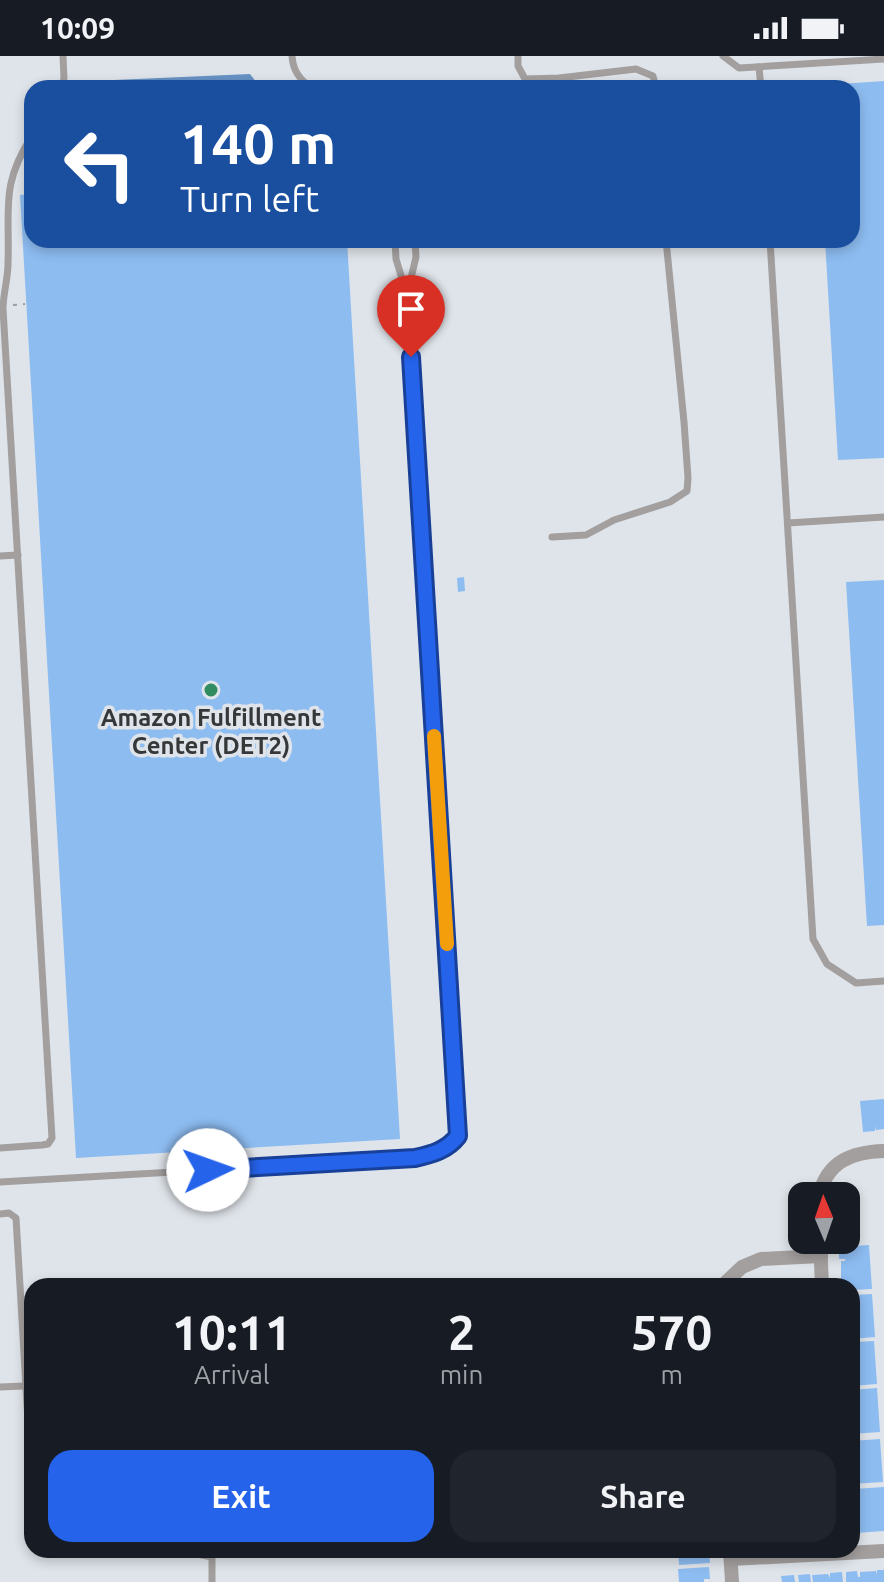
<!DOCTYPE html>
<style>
:root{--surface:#171b24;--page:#20242c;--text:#f1f3f6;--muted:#9ea1a6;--accent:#2563eb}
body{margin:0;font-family:Ubuntu,sans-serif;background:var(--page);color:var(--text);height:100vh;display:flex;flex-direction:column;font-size:30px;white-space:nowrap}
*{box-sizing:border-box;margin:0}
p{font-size:26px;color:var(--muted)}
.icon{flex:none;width:44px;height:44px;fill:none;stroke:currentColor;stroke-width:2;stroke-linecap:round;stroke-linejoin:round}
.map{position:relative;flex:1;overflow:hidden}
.sheet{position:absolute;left:24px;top:1222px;width:836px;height:280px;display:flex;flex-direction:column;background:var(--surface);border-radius:24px;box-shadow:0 4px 12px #0003}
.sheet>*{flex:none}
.banner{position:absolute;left:24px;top:24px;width:836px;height:168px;border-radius:24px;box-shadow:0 4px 12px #0003;background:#1a4fa0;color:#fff;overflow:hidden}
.needle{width:52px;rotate:358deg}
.fabs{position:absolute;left:788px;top:1126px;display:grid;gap:16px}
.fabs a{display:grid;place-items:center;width:72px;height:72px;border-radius:16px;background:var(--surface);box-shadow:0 4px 12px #0003;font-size:40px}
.pin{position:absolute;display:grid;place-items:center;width:68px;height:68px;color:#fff;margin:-82px -34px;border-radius:50% 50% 50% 0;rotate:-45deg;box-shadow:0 0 8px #0007}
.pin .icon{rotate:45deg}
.me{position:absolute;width:88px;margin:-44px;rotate:87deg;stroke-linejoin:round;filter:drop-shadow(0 0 6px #0008)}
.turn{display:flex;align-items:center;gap:28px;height:168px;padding:0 24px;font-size:36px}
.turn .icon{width:104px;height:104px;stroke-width:2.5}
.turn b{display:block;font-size:56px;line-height:68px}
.eta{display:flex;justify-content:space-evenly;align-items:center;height:136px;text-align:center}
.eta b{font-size:48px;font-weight:700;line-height:56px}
.button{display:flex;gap:16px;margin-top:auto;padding:16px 24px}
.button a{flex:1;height:92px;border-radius:24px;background:var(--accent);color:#fff;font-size:32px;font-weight:700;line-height:92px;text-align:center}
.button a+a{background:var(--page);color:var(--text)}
.status{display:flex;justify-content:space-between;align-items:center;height:56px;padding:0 40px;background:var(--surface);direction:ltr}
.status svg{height:22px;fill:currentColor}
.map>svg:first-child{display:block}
.water{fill:#6792c5}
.building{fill:#8dbcf1}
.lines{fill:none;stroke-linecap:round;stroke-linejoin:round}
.path{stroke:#9b9ea3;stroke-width:2;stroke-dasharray:4 6;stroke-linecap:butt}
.service{stroke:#a39f9e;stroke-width:7}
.minor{stroke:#a39f9e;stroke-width:14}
.route-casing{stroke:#184099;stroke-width:20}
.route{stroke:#2563eb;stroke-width:14}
.slow{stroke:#f59e0b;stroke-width:14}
.poi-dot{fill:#318c62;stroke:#dfe4ea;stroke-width:3}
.labels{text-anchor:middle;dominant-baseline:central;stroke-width:7;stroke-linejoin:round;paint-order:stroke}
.poi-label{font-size:24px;font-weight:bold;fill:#353739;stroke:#dfe4ea}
</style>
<div class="status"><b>10:09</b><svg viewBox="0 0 49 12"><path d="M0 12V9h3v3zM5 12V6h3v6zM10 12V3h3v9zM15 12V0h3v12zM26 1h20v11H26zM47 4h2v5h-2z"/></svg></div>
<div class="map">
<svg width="884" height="1526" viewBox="0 0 884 1526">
<rect width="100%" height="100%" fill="#dfe4ea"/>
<polygon class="water" points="250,18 261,32 98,32 101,26 114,24"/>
<g class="building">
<polygon points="884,25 884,402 838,404 825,184 852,184 852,32 811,32 811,30"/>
<polygon points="32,138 32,184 347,184 400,1083 76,1102 20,139"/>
<polygon points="464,521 465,535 458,536 457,522"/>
<polygon points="884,524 884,869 867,870 846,526"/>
<polygon points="884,1043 884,1073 876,1074 876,1070 875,1075 863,1076 860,1045"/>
<polygon points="869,1189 872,1233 852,1234 852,1230 841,1230 841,1205 845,1205 845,1203 839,1203 839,1191"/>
<polygon points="872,1238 875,1281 852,1283 852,1239"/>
<polygon points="874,1285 877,1328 852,1330 852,1286"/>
<polygon points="877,1332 880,1376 852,1378 852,1365 854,1365 852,1364 852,1348 853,1348 852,1334"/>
<polygon points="880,1383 883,1426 852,1428 852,1416 857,1415 853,1414 852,1398 856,1398 856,1396 852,1397 852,1385"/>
<polygon points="884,1431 884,1475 856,1477 855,1447 860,1447 860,1445 854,1445 853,1433"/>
<polygon points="678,1494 709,1494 710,1507 679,1509"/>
<polygon points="709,1511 710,1523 704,1523 704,1526 679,1526 678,1513"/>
<polygon points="877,1514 884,1514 884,1526 846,1526 846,1516 857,1515 858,1521 860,1521 860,1516 876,1515 877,1519"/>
<polygon points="842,1516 843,1526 813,1526 812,1519 828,1518 830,1522 830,1517"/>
<polygon points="810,1518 811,1526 799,1526 798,1519"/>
<polygon points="794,1519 795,1526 782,1526 781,1520"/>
</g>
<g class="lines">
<polyline class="path" points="13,249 25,248"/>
<g class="service">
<path d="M 292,0 C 293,15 300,24 312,32"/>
<polyline points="518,0 518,10 525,23 559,22 636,13 653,20 656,32"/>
<polyline points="723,0 739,12 884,3"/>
<polyline points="759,11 761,32"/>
<polyline points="62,32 64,22 63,0"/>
<polyline points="395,184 396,203 407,239 416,201 415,184"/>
<polyline points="770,184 813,883 827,908 856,927 884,925"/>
<polyline points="788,467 884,461"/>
<polyline points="552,481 586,479 614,464 670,446 687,435 688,422 684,366 666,184"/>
<polyline points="0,500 18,499"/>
<path d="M 0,1092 L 42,1089 L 48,1088 L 52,1082 L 3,253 C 3,238 8,223 8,208 C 10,153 0,129 32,80"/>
<path d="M 0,1126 L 415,1102 C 432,1098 447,1094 458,1080 L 407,239"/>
<polyline points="0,1158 9,1157 16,1162 32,1433"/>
<polyline points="0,1331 24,1330"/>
<polyline points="177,1494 212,1501 212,1526"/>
</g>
<g class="minor">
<path d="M 819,1140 C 827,1105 852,1096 884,1095"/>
<polyline points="820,1184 822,1230"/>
<polyline points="722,1230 742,1211 761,1203 821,1200"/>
<polyline points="730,1494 732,1526"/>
<polyline points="731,1503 884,1495"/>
</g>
</g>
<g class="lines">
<g class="route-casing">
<path id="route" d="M 208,1114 L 415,1102 C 433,1098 447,1094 458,1080 L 411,301"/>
</g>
<use href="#route" class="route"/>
<polyline class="slow" points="434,680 447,888"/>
</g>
<circle class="poi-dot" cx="211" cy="634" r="8"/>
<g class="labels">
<g class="poi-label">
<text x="211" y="661">Amazon Fulfillment<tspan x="211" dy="28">Center (DET2)</tspan></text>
</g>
</g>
</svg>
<div class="fabs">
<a><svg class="needle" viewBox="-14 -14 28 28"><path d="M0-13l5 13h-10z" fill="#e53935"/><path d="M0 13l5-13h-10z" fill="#9ea1a6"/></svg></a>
</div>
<div class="pin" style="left:411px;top:301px;background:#d93025"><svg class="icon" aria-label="arrive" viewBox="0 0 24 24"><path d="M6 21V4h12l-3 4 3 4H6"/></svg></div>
<svg class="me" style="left:208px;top:1114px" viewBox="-20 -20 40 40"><circle r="19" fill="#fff"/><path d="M0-13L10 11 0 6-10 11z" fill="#2563eb"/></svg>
<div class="banner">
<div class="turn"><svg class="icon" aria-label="left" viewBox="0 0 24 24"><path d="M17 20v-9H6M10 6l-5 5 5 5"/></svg><div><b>140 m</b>Turn left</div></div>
</div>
<section class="sheet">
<div class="eta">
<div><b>10:11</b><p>Arrival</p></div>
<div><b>2</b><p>min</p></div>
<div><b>570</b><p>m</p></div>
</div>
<div class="button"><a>Exit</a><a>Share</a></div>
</section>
</div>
